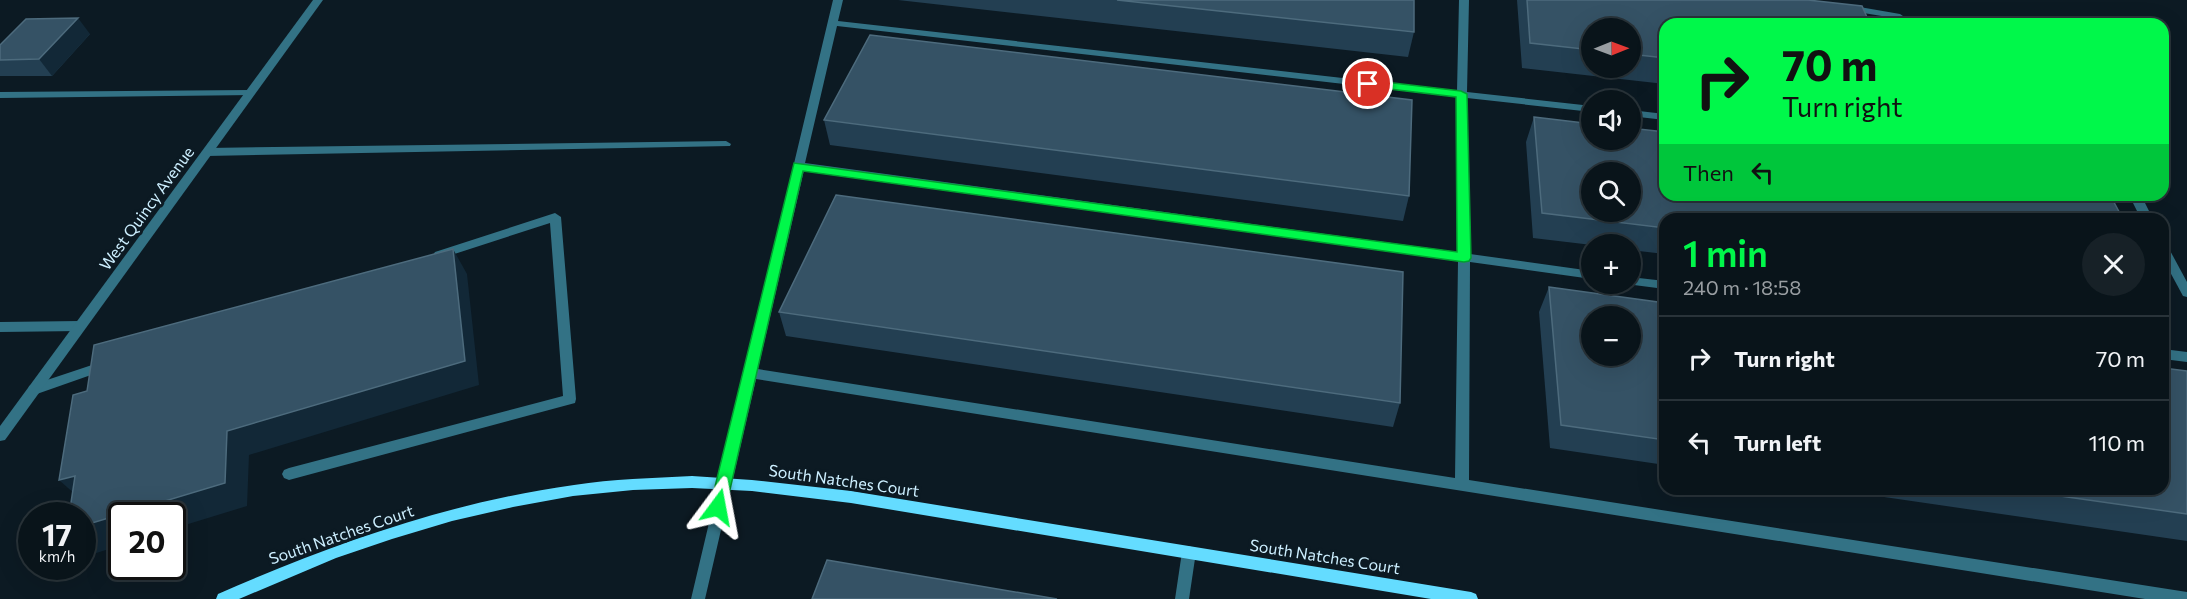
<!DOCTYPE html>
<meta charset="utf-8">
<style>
:root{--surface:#09141a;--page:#172127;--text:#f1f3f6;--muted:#999ea2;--line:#293339;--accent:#00f84a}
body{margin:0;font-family:Commissioner,sans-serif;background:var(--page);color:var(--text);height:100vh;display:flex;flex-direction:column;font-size:22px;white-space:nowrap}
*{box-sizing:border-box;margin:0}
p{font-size:20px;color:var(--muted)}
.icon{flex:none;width:33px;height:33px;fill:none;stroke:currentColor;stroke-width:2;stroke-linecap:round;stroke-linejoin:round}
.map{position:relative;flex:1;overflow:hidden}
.sheet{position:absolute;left:1659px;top:213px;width:510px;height:282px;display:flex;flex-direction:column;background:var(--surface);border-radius:18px;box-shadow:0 6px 24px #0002,0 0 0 2px var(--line)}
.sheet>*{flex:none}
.top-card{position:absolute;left:1659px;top:18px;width:510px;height:183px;border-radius:18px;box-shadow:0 6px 24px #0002,0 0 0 2px var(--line);background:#00f84a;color:#111;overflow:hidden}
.needle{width:39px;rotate:89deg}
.fabs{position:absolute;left:1581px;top:18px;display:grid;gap:12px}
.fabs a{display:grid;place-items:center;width:60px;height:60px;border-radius:50%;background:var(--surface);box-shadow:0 6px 24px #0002,0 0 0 2px var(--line);font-size:30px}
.speed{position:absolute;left:18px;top:502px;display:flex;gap:12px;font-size:30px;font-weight:700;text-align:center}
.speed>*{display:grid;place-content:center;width:78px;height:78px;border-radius:50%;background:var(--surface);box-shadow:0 6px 24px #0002,0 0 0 2px var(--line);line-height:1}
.speed small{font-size:15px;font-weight:400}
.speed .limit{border:3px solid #111;border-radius:9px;background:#fff;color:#111}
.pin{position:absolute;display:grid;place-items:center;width:51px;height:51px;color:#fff;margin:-26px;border:3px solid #fff;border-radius:50%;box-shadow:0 2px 6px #0007}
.me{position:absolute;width:66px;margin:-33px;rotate:13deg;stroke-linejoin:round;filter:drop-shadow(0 0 4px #0008)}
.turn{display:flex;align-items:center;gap:21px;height:126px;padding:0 24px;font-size:27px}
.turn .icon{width:78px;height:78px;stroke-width:2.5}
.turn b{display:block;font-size:42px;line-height:51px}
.then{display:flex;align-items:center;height:57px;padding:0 24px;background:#0003;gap:12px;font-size:22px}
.round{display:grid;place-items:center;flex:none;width:63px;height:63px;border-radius:32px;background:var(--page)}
.head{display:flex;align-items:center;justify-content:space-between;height:102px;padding:0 24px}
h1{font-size:36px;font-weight:600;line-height:45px;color:var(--accent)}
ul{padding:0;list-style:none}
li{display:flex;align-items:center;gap:18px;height:84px;padding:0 24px;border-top:2px solid var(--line)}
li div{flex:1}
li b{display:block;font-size:22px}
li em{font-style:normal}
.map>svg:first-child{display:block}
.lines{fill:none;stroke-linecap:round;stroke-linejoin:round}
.lane{fill:#337285;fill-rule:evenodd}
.street{fill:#337285;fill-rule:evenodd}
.secondary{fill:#64dcff;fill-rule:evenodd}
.wall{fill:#233f52;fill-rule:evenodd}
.shaded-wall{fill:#122837}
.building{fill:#355265;stroke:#4d6b7d;stroke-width:1.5;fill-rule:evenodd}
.route{fill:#00f84a;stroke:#00a130;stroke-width:1.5}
.labels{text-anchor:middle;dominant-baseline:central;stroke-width:6;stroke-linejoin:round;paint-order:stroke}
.street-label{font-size:16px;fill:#cdefff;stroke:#0c1a23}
</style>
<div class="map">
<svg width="2187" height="599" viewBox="0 0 2187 599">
<rect width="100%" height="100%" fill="#0c1a23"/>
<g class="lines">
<g class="lane">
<path d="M 833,0 L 843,0 L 838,21 L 1457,91 L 1459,0 L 1469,0 L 1467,92 L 1592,106 L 1592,112 L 1467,98 L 1470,254 L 1592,271 L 1592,279 L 1470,262 L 1469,480 L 2187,592 L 2187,599 L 2145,599 L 756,379 L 705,599 L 691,599 L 744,375 L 743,373 L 745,369 ZM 837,26 L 1457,97 L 1458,252 L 805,163 ZM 804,170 L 1458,261 L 1455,478 L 758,369 Z"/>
<polygon points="1848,5 1900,14 1915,24 1903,24 1894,18 1845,10 1845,6"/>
<polygon points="250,90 254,91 254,95 0,98 0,92"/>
<polygon points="1630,110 1665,114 1665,120 1630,116"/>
<polygon points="726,141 731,144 730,146 207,156 202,152 207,148"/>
<polygon points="2129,195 2141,195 2153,219 2141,219"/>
<polygon points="555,213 561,217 576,399 575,403 289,480 284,478 282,474 284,470 289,468 563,396 550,223 439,259 433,255 435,252"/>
<polygon points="2163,244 2167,245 2187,282 2187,297 2183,296 2163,259"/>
<polygon points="1630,277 1665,281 1665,289 1626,284 1630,284"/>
<polygon points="80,321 84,323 86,326 84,329 80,331 0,332 0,322"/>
<polygon points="2163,349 2187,352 2187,362 2163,359"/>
<polygon points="104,361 108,363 110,366 108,369 34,395 29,394 28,390 29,386"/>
<polygon points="1189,546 1194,548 1196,552 1189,599 1175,599 1182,552 1184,548"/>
</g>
<polygon class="street" points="313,0 323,0 5,440 0,441 0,426"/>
<path class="secondary" d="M 692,476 L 752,480 L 851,491 L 1471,592 L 1476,594 L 1478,599 L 1431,599 L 851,503 L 752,491 L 692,488 L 633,490 L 573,496 L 513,507 L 452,521 L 392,539 L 336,558 L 239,599 L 216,599 L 218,594 C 332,544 450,502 574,485 C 613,479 652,478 692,476 Z"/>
</g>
<g class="wall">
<polygon points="898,0 1414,0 1414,32 1408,57"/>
<path d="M 1517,0 L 1808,0 L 1665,24 L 1665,84 L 1522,68 ZM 1592,28 L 1630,28 L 1630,68 L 1592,68 Z"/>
<polygon points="90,34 52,76 0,76 0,45"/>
<polygon points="1534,117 1665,219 1665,254 1630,250 1630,244 1592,245 1533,238 1526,142"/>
<polygon points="824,120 1409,196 1403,221 830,145"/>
<polygon points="1549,287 1665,303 1665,465 1550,448 1539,312"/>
<polygon points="779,312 1400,403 1393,427 786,336"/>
<polygon points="2187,371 2187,541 1829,489 2163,489"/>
</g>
<g class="shaded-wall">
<polygon points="78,18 90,34 52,76 39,59"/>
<polygon points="453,249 467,274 479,385 249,455 247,506 172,529 172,516 122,516 122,545 93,554 82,545 82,526 227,431"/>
<polygon points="75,476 85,503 59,480"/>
</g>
<g class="building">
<polygon points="1117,0 1414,0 1414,32"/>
<polygon points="1527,0 1808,0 1862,6 1870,24 1665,24 1665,58 1630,54 1630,28 1592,28 1592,50 1530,43"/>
<polygon points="78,18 39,59 0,60 0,45 26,19"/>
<polygon points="870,35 1412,100 1409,196 824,120"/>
<path d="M 1534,117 L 1592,124 L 1592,140 L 1630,140 L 1630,128 L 1665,132 L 1665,195 L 2110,195 L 2123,219 L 1665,219 L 1665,228 L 1542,213 ZM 1592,172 L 1630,172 L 1630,212 L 1592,212 Z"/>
<polygon points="836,195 1403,272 1400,403 779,312"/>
<polygon points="453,249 465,361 227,431 225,483 82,526 82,516 69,516 75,476 59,480 73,395 87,391 94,345"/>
<path d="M 1549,287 L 1665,303 L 1665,440 L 1561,425 ZM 1592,316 L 1630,316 L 1630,356 L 1592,356 Z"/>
<polygon points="2163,368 2187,371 2187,514 2010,489 2163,489"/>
<polygon points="827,560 1057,599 812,599"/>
</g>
<polygon class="route" points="1368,80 1461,91 1467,94 1471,258 1469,261 1464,262 803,171 726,507 724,511 718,513 713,511 710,507 794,163 1457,252 1456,97 1364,86 1363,84"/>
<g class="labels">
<g class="street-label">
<text transform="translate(146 208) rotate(-54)">West Quincy Avenue</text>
<text transform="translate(844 480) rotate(8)">South Natches Court</text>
<text transform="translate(341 534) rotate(-19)">South Natches Court</text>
<text transform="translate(1325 556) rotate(9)">South Natches Court</text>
</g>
</g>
</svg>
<div class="fabs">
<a><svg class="needle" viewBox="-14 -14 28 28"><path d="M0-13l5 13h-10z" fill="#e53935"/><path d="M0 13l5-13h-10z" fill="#999ea2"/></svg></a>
<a><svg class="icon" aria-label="sound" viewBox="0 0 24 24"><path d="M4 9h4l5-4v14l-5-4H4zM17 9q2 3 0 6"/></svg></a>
<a><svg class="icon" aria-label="search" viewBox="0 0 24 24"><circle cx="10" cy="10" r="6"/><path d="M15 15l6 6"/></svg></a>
<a>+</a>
<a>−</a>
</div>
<div class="speed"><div>17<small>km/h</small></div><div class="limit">20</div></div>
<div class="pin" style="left:1368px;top:84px;background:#d93025"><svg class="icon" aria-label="arrive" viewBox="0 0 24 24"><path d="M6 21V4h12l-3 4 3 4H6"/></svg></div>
<svg class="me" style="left:718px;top:507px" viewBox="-20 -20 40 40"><path d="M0-17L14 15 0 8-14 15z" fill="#00f84a" stroke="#fff" stroke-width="4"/></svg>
<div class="top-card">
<div class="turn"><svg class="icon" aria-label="right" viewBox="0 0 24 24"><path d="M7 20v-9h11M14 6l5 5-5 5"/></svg><div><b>70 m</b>Turn right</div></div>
<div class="then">Then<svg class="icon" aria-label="left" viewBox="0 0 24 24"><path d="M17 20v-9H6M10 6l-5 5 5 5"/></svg></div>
</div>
<section class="sheet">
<div class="head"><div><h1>1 min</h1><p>240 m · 18:58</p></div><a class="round"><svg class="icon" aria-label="close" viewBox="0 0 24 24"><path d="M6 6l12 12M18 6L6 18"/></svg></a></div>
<ul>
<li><svg class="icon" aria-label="right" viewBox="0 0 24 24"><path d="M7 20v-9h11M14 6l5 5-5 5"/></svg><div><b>Turn right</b></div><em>70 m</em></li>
<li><svg class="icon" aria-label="left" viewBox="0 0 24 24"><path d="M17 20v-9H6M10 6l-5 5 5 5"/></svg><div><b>Turn left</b></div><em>110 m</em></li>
</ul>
</section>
</div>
